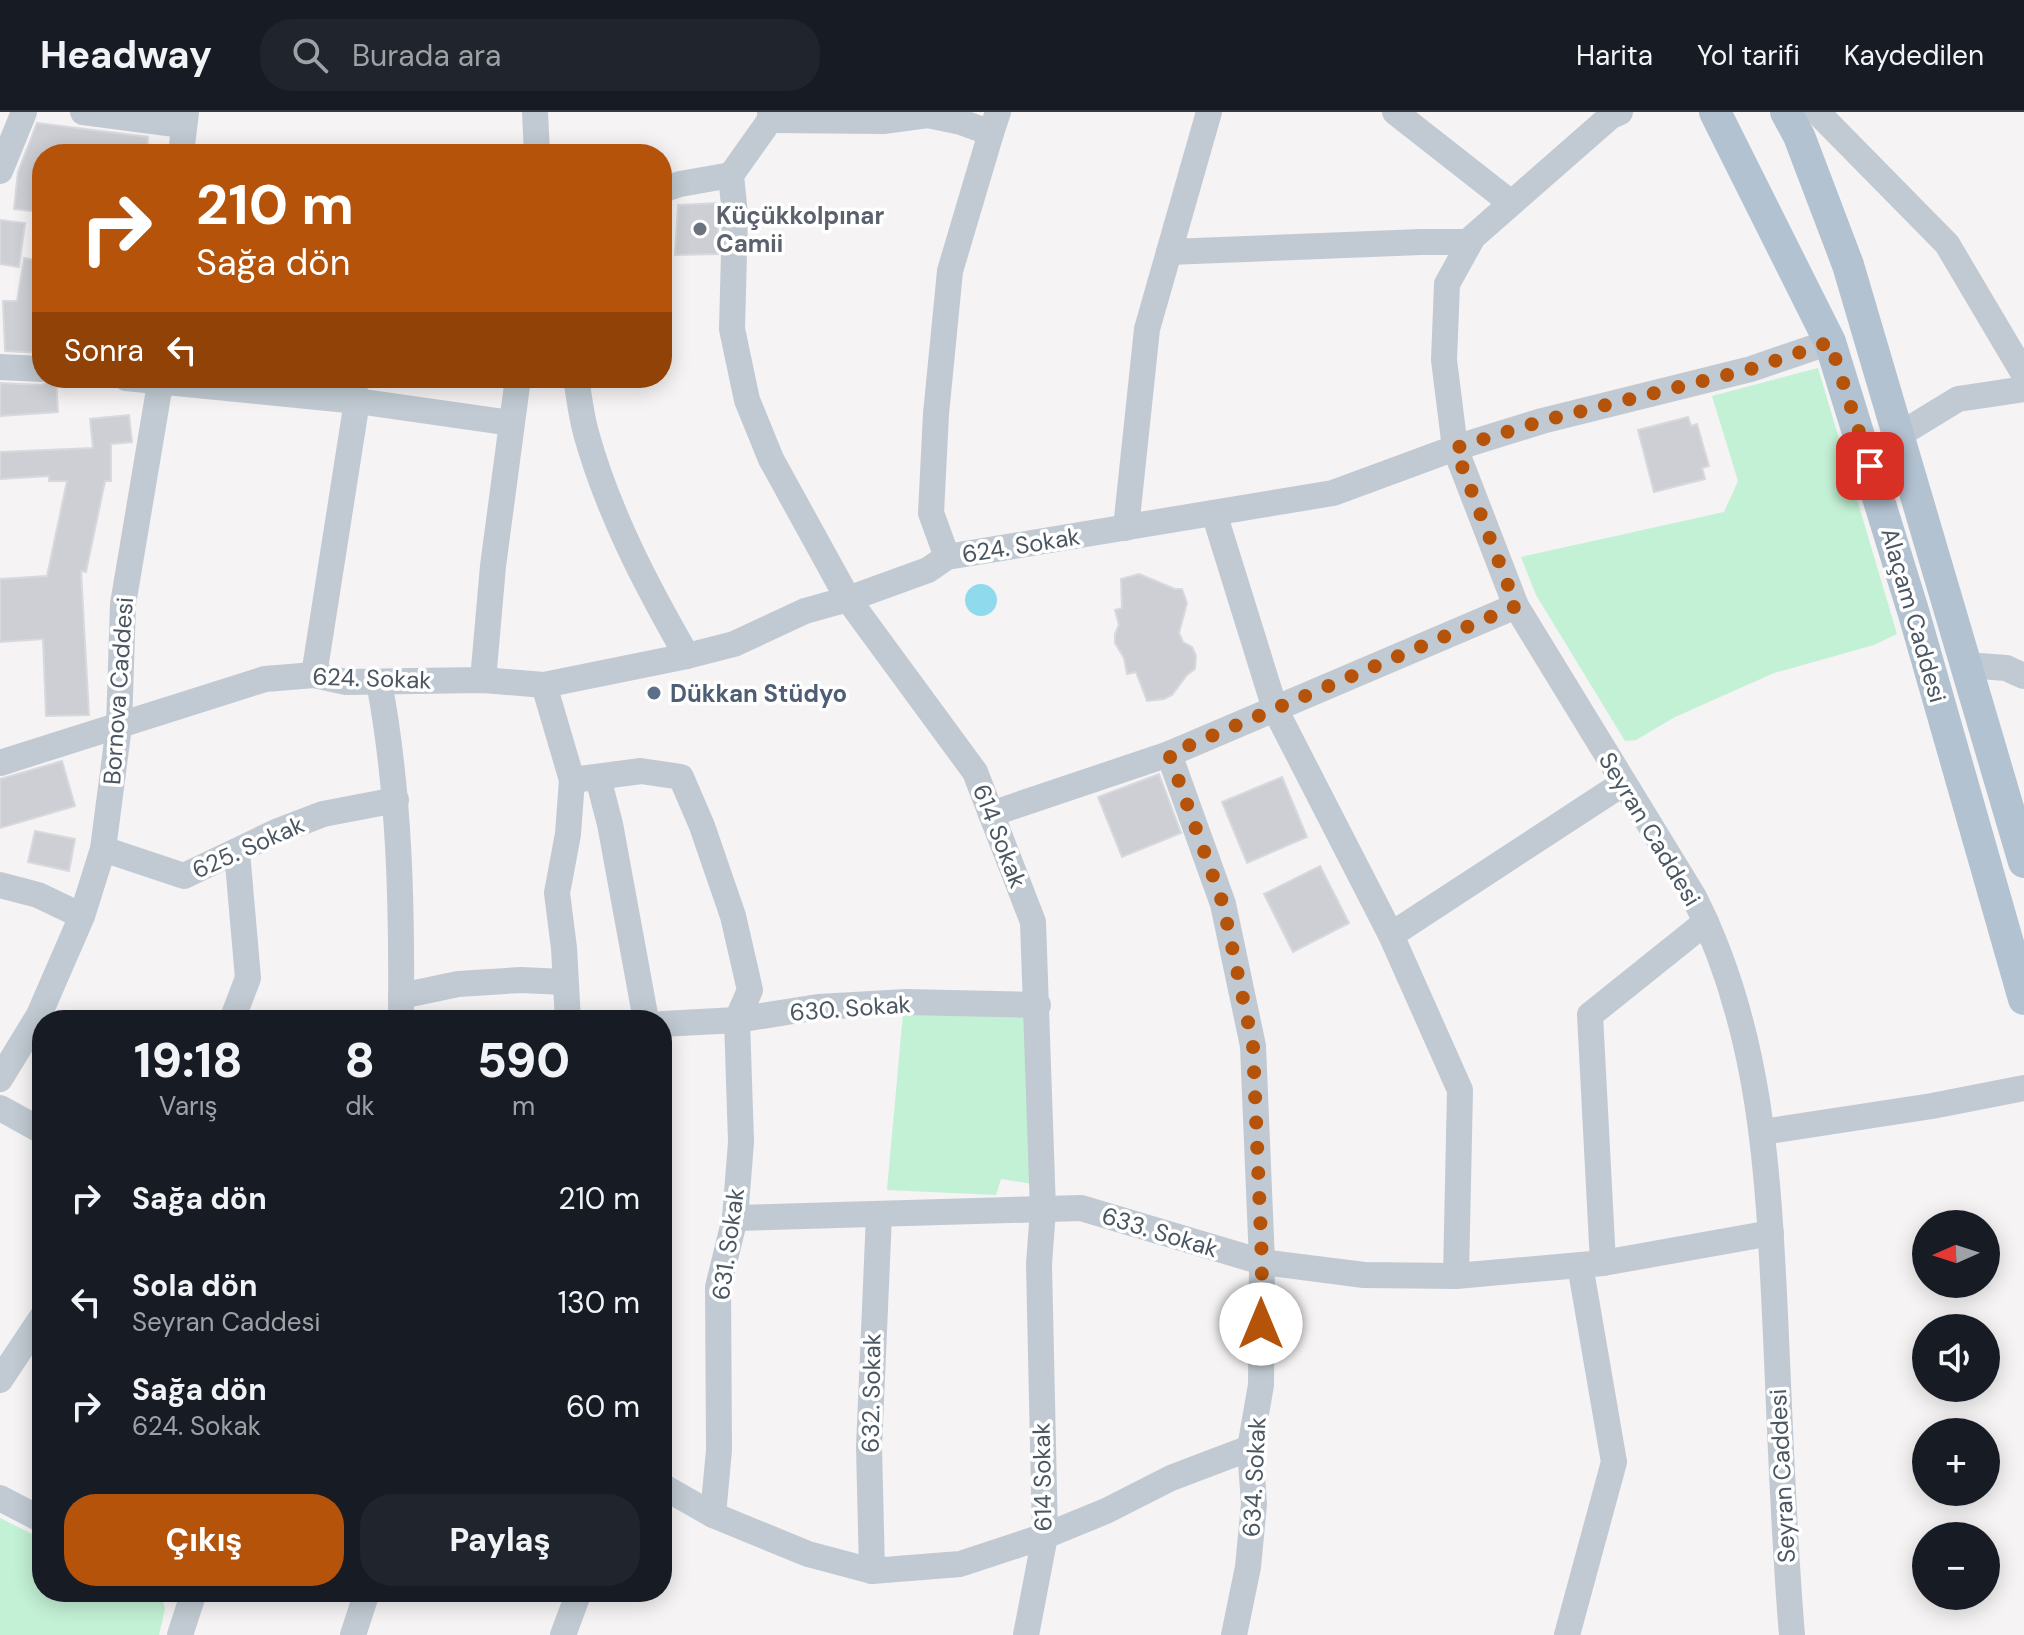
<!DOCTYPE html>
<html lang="tr">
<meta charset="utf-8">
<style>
:root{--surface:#171b24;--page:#20242c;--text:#f1f3f6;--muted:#9ea1a6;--line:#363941;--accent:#b45309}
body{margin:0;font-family:"DM Sans",sans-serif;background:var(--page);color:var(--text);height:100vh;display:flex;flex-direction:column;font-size:30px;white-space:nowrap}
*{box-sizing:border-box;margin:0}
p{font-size:26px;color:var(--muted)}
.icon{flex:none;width:44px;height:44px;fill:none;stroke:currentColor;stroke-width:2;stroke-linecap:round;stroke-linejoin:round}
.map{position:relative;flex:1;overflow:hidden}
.panel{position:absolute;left:32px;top:898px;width:640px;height:592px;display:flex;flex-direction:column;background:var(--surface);border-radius:32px;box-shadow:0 4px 20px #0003}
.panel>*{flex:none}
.guide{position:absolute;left:32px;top:32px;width:640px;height:244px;border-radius:32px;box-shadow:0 4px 20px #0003;background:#b45309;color:#fff;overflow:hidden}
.needle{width:52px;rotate:267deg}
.buttons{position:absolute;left:1912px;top:1098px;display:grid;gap:16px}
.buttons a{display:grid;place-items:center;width:88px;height:88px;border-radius:50%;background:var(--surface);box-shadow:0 4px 20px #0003;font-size:40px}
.pin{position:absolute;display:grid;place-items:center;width:68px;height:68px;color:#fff;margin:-34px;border-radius:16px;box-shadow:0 4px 12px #0006}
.me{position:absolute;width:88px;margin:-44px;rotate:0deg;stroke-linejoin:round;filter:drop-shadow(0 0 6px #0008)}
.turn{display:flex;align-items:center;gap:28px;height:168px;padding:0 32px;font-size:36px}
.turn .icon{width:104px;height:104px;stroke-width:2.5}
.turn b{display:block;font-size:56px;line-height:68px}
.then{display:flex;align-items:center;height:76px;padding:0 32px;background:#0003;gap:16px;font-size:30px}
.eta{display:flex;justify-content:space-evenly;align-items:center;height:136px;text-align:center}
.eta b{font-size:48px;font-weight:800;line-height:56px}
.cta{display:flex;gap:16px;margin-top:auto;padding:16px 32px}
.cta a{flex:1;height:92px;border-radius:32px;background:var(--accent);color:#fff;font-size:32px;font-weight:800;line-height:92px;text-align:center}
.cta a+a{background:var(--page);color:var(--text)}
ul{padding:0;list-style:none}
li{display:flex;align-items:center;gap:24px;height:104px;padding:0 32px}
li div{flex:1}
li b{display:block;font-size:30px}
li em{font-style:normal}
header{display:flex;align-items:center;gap:48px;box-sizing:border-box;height:112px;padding:0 40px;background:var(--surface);border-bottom:2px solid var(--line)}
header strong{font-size:38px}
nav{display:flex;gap:44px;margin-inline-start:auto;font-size:28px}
.search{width:560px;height:72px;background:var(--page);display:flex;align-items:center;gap:20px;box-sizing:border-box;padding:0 28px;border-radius:32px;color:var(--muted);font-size:30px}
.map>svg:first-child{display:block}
.green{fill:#c3f1d5}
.water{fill:#90daee}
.building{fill:#cdcfd5;stroke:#d7d9de;stroke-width:2}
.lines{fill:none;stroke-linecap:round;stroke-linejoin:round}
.minor{stroke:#c1cad2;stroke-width:26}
.major{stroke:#b3c2d1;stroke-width:32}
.route{stroke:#b45309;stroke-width:14;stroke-dasharray:0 25.2}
.worship-dot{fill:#6b7280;stroke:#fff;stroke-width:3}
.service-dot{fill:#5c6f8a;stroke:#fff;stroke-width:3}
.labels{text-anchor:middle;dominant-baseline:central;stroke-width:7;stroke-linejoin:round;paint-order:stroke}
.worship-label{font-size:24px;font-weight:bold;fill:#5b616d;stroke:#fff;text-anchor:start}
.street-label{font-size:24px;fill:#4a5661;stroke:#fff}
.service-label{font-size:24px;font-weight:bold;fill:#4e5e75;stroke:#fff;text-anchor:start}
</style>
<header>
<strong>Headway</strong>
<div class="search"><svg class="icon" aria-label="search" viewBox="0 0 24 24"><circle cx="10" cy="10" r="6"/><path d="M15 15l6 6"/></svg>Burada ara</div>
<nav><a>Harita</a><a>Yol tarifi</a><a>Kaydedilen</a></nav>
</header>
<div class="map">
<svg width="2024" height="1523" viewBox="0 0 2024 1523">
<rect width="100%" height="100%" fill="#f5f3f3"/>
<g class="green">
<polygon points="1818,256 1897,522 1874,533 1774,561 1675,605 1636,628 1625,629 1536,483 1521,445 1724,400 1738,369 1712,284"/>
<polygon points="903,902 1024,902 1033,1072 1001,1067 996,1083 887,1078"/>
<polygon points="0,1406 42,1427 42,1480 146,1480 163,1489 165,1497 159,1523 0,1523"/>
</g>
<circle class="water" cx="981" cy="488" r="16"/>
<g class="building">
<polygon points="37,11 148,25 147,42 42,42 42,100 14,97 18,60"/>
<polygon points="718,91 718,142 675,143 678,93"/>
<polygon points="0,108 25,111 19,155 0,152"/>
<polygon points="24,146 42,149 42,241 5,239 3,189 17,189"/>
<polygon points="56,266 58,300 0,304 0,271 42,273"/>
<polygon points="129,303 132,330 111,332 111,369 105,369 86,460 81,459 89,603 46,604 43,527 0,530 0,467 47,464 67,369 49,369 49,364 0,367 0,340 93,336 90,307"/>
<polygon points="1688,305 1691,314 1697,312 1709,354 1702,356 1705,367 1654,380 1638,318"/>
<polygon points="1139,462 1175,477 1182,477 1187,491 1179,521 1183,530 1192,535 1196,544 1195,557 1187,563 1172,583 1164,587 1147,589 1136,560 1127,562 1124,546 1115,531 1115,522 1119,513 1115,498 1122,496 1121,467"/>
<polygon points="62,649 75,694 0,716 0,667"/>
<polygon points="1159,662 1181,721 1122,745 1098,685"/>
<polygon points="1282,665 1307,725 1247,751 1222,690"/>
<polygon points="35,719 75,727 69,759 28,750"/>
<polygon points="1320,754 1349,811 1293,840 1264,782"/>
</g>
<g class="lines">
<g class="minor">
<polyline points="83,0 183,13"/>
<polyline points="535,0 537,42"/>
<polyline points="770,0 770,8 731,63 735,103 732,217 747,288 771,347 848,487 975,660 1033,810 1043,1098 1039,1152 1045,1424 1026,1523"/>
<polyline points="1395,0 1511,91"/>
<path d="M 1620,0 L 1611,4 L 1473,125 L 1447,172 L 1444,248 L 1455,336 L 1516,494 L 1694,785 C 1761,918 1768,1057 1775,1203 C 1780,1310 1783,1417 1792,1523"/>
<polyline points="1817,0 1947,132 2024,262"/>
<polyline points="770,8 883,9 928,3 961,10 991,21 998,0"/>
<polyline points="181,42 186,0"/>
<polyline points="0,59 24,0"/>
<polyline points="662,78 680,72 731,63"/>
<polyline points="1169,140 1421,130 1470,130"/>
<polyline points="0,255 42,257"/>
<polyline points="126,266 357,289 511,311"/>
<path d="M 576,266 C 579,284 581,303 586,321 C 608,400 646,473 687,544"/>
<polyline points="1899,323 1958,287 2024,277"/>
<polyline points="1214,401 1275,597 1391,823 1460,978 1456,1164"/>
<polyline points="1126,416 1147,217 1209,0"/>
<polyline points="947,445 931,401 936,302 950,159 991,21"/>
<polyline points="1967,553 2006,556 2024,564"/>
<polyline points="314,563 357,289 352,266"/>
<polyline points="483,568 493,454 518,266"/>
<path d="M 379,570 C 400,681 402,795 401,908"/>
<polyline points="544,573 572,668 641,659 681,665 702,714 733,804 750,878 737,908 741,1030 735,1106 718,1175 719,1338 713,1403"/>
<polyline points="1169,642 1223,792 1253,934 1262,1150 1261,1273 1250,1336 1254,1392 1248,1455 1234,1523"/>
<polyline points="0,651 265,567 314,563 346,570 483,568 544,573 687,544 734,532 805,499 848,487 928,458 947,445 1333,381 1455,336 1542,309 1751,257 1830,230"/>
<polyline points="598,666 610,712 646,908"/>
<polyline points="991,702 1169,642 1516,494"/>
<polyline points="103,737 184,764 276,720 323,702 396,688"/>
<polyline points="0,773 38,783 82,804"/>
<polyline points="1391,823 1622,672"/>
<polyline points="401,884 458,872 521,868 564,870"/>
<polyline points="232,908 248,866 237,740"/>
<polyline points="568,908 564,836 557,781 568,722 572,668"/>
<polyline points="662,912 737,908 818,895 906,890 1038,893"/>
<polyline points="0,967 39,903 82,804 103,737 119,614 123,492 161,266"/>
<polyline points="0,996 42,1019"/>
<polyline points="1763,1020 1932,994 2024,976"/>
<polyline points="735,1106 1081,1096 1262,1150 1364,1163 1456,1164 1603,1151 1771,1121"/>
<polyline points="1603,1151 1590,903 1706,810"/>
<polyline points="0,1268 42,1205"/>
<polyline points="662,1374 713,1403 808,1442 872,1459 960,1452 1045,1424 1106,1399 1171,1366 1250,1336"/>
<polyline points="0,1386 42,1408"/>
<polyline points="872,1459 869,1335 879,1103"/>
<polyline points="180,1523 194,1480"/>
<polyline points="353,1523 367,1480"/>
<polyline points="563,1523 579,1480"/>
<polyline points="1567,1523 1614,1350 1580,1153"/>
</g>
<g class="major">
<polyline points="1715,0 1830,230 1914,502 2024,887"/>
<polyline points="1786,0 1799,24 1848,153 2024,750"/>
</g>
</g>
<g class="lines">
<polyline class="route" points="1261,1212 1262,1150 1253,934 1223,792 1169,642 1516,494 1455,336 1542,309 1751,257 1830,230 1870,354"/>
</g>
<circle class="worship-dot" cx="700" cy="117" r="8"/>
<circle class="service-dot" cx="654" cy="581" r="8"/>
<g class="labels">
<g class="worship-label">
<text x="716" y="103">Küçükkolpınar<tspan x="716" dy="28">Camii</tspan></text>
</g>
<g class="street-label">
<text transform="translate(1021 433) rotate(-9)">624. Sokak</text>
<text transform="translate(1914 503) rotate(74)">Alaçam Caddesi</text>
<text transform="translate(372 566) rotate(2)">624. Sokak</text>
<text transform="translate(118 579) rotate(-86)">Bornova Caddesi</text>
<text transform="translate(1650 717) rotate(59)">Seyran Caddesi</text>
<text transform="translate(1000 724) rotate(69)">614 Sokak</text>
<text transform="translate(248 735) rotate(-24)">625. Sokak</text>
<text transform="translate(850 896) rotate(-4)">630. Sokak</text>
<text transform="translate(1160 1120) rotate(17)">633. Sokak</text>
<text transform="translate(728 1132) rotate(-82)">631. Sokak</text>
<text transform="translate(871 1281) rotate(-89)">632. Sokak</text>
<text transform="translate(1782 1364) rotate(-93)">Seyran Caddesi</text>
<text transform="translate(1042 1365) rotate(-91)">614 Sokak</text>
<text transform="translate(1254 1365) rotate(-87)">634. Sokak</text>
</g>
<g class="service-label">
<text x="670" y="581">Dükkan Stüdyo</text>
</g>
</g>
</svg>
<div class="buttons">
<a><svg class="needle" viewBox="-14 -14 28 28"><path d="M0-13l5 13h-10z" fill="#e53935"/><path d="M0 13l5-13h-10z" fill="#9ea1a6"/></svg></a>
<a><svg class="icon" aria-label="sound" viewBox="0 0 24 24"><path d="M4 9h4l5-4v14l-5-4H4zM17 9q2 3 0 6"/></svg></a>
<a>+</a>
<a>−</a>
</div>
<div class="pin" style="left:1870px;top:354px;background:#d93025"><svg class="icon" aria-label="arrive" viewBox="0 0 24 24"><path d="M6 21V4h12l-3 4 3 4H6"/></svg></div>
<svg class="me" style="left:1261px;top:1212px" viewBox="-20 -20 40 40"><circle r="19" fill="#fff"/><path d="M0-13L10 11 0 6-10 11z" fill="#b45309"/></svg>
<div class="guide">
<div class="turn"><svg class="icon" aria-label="right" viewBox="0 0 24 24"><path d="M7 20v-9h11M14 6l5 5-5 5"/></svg><div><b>210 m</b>Sağa dön</div></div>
<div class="then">Sonra<svg class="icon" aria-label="left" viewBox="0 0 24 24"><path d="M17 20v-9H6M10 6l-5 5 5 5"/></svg></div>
</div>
<section class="panel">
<div class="eta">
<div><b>19:18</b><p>Varış</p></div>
<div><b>8</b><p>dk</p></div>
<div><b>590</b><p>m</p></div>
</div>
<ul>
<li><svg class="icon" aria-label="right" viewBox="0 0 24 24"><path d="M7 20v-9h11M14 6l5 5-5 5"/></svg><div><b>Sağa dön</b></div><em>210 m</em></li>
<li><svg class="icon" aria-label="left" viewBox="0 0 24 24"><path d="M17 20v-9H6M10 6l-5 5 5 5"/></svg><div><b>Sola dön</b><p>Seyran Caddesi</p></div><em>130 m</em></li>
<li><svg class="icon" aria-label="right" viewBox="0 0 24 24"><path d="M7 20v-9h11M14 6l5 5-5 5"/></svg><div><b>Sağa dön</b><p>624. Sokak</p></div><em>60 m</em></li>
</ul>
<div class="cta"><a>Çıkış</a><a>Paylaş</a></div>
</section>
</div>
